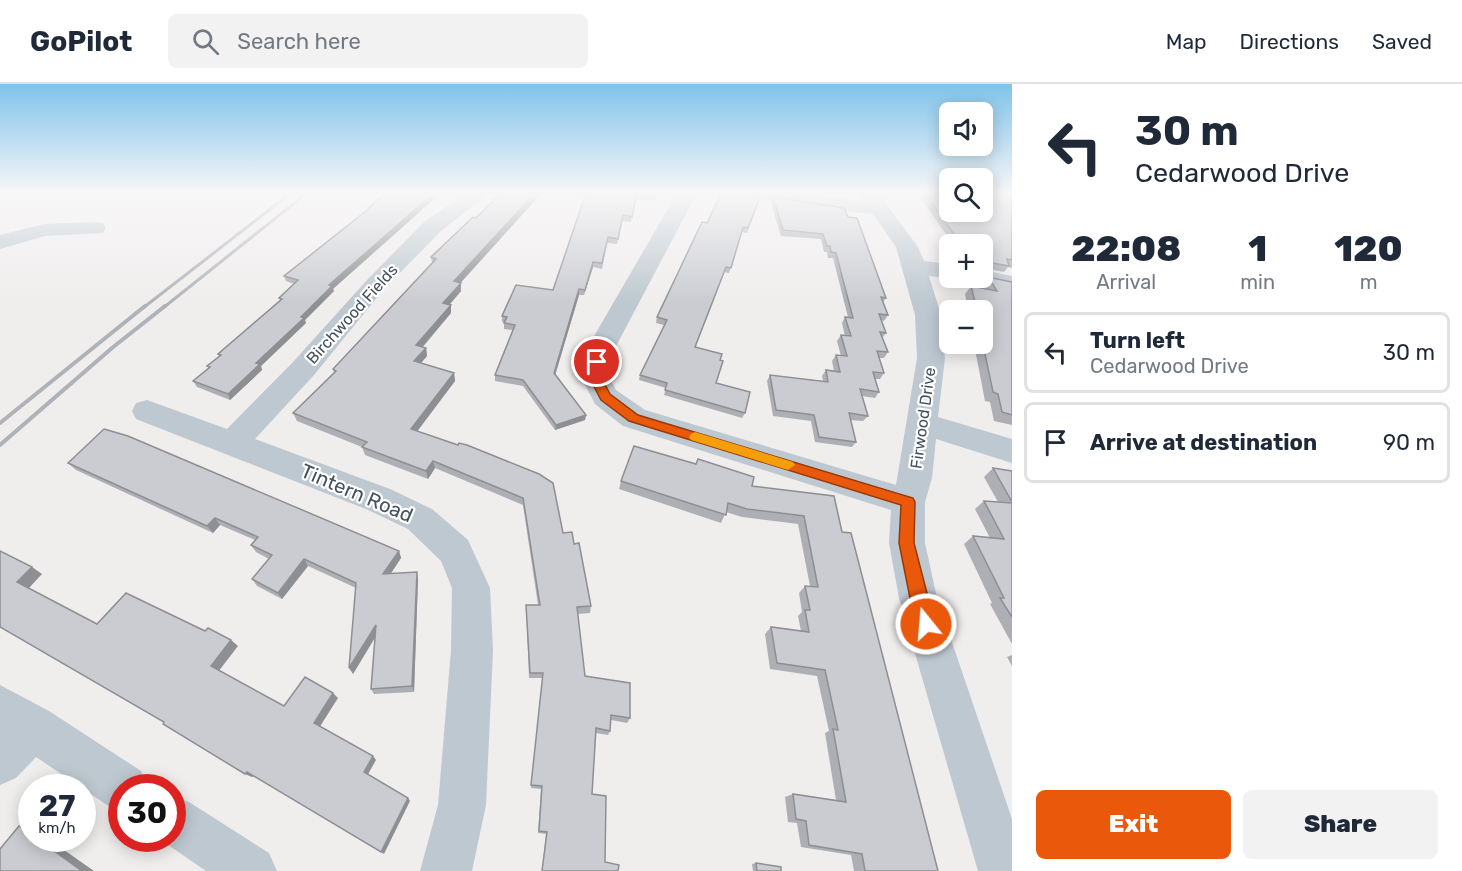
<!DOCTYPE html>
<meta charset="utf-8">
<style>
:root{--surface:#fff;--page:#f2f2f3;--text:#1f2937;--muted:#747a83;--line:#e0e1e3;--accent:#ea580c}
body{margin:0;font-family:Rubik,sans-serif;background:var(--page);color:var(--text);height:100vh;display:flex;flex-direction:column;font-size:22px;white-space:nowrap}
*{box-sizing:border-box;margin:0}
p{font-size:20px;color:var(--muted)}
.icon{flex:none;width:33px;height:33px;fill:none;stroke:currentColor;stroke-width:2;stroke-linecap:round;stroke-linejoin:round}
.map{position:relative;flex:1;overflow:hidden}
.details{display:flex;flex-direction:column;background:var(--surface);width:450px}
.details>*{flex:none}
.hud{background:#fff;color:var(--text);overflow:hidden}
.fabs{position:absolute;left:939px;top:18px;display:grid;gap:12px}
.fabs a{display:grid;place-items:center;width:54px;height:54px;border-radius:9px;background:var(--surface);box-shadow:0 3px 15px #0003;font-size:30px}
.speed{position:absolute;left:18px;top:690px;display:flex;gap:12px;font-size:30px;font-weight:700;text-align:center}
.speed>*{display:grid;place-content:center;width:78px;height:78px;border-radius:50%;background:var(--surface);box-shadow:0 3px 15px #0003;line-height:1}
.speed small{font-size:15px;font-weight:400}
.speed .limit{border:9px solid #d22;background:#fff;color:#111}
.pin{position:absolute;display:grid;place-items:center;width:51px;height:51px;color:#fff;margin:-26px;border:3px solid #fff;border-radius:50%;box-shadow:0 2px 6px #0007}
.me{position:absolute;width:66px;margin:-33px;rotate:343deg;stroke-linejoin:round;filter:drop-shadow(0 0 4px #0008)}
.turn{display:flex;align-items:center;gap:21px;height:126px;padding:0 24px;font-size:27px}
.turn .icon{width:78px;height:78px;stroke-width:2.5}
.turn b{display:block;font-size:42px;line-height:51px}
.eta{display:flex;justify-content:space-evenly;align-items:center;height:102px;text-align:center}
.eta b{font-size:36px;font-weight:800;line-height:42px}
.cta{display:flex;gap:12px;margin-top:auto;padding:12px 24px}
.cta a{flex:1;height:69px;border-radius:9px;background:var(--accent);color:#fff;font-size:24px;font-weight:800;line-height:69px;text-align:center}
.cta a+a{background:var(--page);color:var(--text)}
ul{padding:0;list-style:none}
li{display:flex;align-items:center;gap:18px;height:81px;margin:0 12px 9px;padding:0 12px;border:3px solid var(--line);border-radius:9px}
li div{flex:1}
li b{display:block;font-size:22px}
li em{font-style:normal}
header{display:flex;align-items:center;gap:36px;box-sizing:border-box;height:84px;padding:0 30px;background:var(--surface);border-bottom:2px solid var(--line)}
header strong{font-size:28px}
nav{display:flex;gap:33px;margin-inline-start:auto;font-size:21px}
.search{width:420px;height:54px;background:var(--page);display:flex;align-items:center;gap:15px;box-sizing:border-box;padding:0 21px;border-radius:9px;color:var(--muted);font-size:22px}
main{display:flex;flex:1;min-height:0}
.map>svg:first-child{display:block}
.lines{fill:none;stroke-linecap:round;stroke-linejoin:round}
.minor{fill:#bdc8d0;fill-rule:evenodd}
.rail-far1{stroke:#afb3b8;stroke-width:3}
.rail{stroke:#afb3b8;stroke-width:4}
.wall{fill:#aeafb5}
.shaded-wall{fill:#8d8f93}
.building{fill:#caccd2;stroke:#8d8f93;stroke-width:1.5}
.route{fill:#ea580c;stroke:#983908;stroke-width:1.5}
.slow{fill:#f59e0b}
.labels{text-anchor:middle;dominant-baseline:central;stroke-width:4.5;stroke-linejoin:round;paint-order:stroke}
.far-street-label{font-size:16px;fill:#45515b;stroke:#fff}
.street-label{font-size:20px;fill:#45515b;stroke:#fff}
</style>
<header>
<strong>GoPilot</strong>
<div class="search"><svg class="icon" aria-label="search" viewBox="0 0 24 24"><circle cx="10" cy="10" r="6"/><path d="M15 15l6 6"/></svg>Search here</div>
<nav><a>Map</a><a>Directions</a><a>Saved</a></nav>
</header>
<main>
<div class="map">
<svg width="1012" height="787" viewBox="0 0 1012 787">
<rect width="100%" height="100%" fill="#f0eded"/>
<g class="lines">
<g class="minor">
<polygon points="467,109 489,109 441,147 383,206 314,291 255,355 390,405 432,425 468,456 490,504 493,566 486,721 472,787 420,787 438,721 451,566 452,504 441,477 408,445 366,425 136,335 132,327 136,319 147,316 227,345 294,277 367,196 425,137"/>
<polygon points="677,109 697,109 614,266 607,289 616,306 645,326 896,401 917,274 915,231 896,163 873,130 820,125 763,115 756,113 753,109 795,109 864,117 858,109 878,109 918,163 924,177 950,180 950,194 952,194 950,194 929,192 941,231 945,274 938,333 1012,355 1012,379 936,355 932,394 925,418 925,459 937,514 1012,735 1012,787 978,787 899,514 889,459 891,426 623,342 595,320 579,289 586,266"/>
<polygon points="95,138 103,139 106,144 103,149 45,152 0,165 0,151 44,140"/>
<polygon points="982,186 1012,192 1012,206 974,198 971,194 982,194"/>
<polygon points="0,601 49,627 141,687 148,704 122,704 122,727 107,721 36,673 16,694 0,701"/>
<polygon points="172,711 189,718 269,769 277,787 206,787 158,754 172,754"/>
</g>
<g class="rail-far1">
<polyline points="143,224 291,109"/>
<polyline points="163,224 307,109"/>
</g>
<g class="rail">
<polyline points="0,339 145,222"/>
<polyline points="0,361 112,264 165,222"/>
</g>
</g>
<g class="wall">
<polygon points="586,109 659,109 653,117 636,114 631,138 622,137 617,160 607,159 602,185 593,183 584,211 579,211 555,290 586,331 585,336 555,346 523,302 495,297 495,291 513,246 504,245 504,238 502,238 502,232 553,206"/>
<polygon points="811,109 834,109 833,111"/>
<polygon points="917,109 1012,109 1012,184 1008,183 1004,188 984,184 982,188 982,160 953,160"/>
<polygon points="756,110 761,111 747,149 742,148 729,189 724,188 695,263 720,276 716,299 745,329 742,334 664,311 666,304 639,296 640,291 664,241 656,239 657,233 707,139"/>
<polygon points="773,113 844,124 886,214 883,218 888,231 884,237 882,236 886,249 882,254 888,268 884,274 879,274 884,289 880,295 875,295 879,308 875,314 862,312 868,332 863,337 850,336 856,358 852,363 815,358 811,337 773,332 767,297 770,291 823,297 822,292 826,286 834,287 832,277 836,271 841,272 837,257 841,251 845,252 842,239 845,233 848,233 833,174 828,174 827,168 824,168 821,155 781,152 771,119"/>
<polygon points="374,118 333,205 334,207 305,236 306,239 261,282 262,286 230,316 197,303 193,297 209,284 207,282 219,272 218,270 280,216 279,214 294,200 286,197 284,192 370,125 369,123"/>
<polygon points="473,133 460,198 461,207 450,220 451,221 451,229 423,263 426,264 427,272 421,279 454,289 455,297 417,347 458,361 467,361 574,460 591,522 590,529 578,530 585,592 630,634 627,639 611,636 610,647 608,651 596,649 592,710 605,778 618,787 542,787 546,750 538,749 541,705 531,704 543,594 529,594 526,521 538,521 523,421 435,384 428,395 365,371 362,363 297,337 293,329 334,289 333,285 432,179 431,173"/>
<polygon points="988,193 1012,198 1012,341 994,337 990,318 985,317 974,260 982,260 982,226 968,226 965,210 971,202 983,204 981,202"/>
<polygon points="698,375 842,448 938,787 854,787 851,771 801,763 797,739 788,738 785,713 793,710 836,716 825,649 829,647 817,592 770,585 765,550 771,543 801,547 798,532 802,528 799,509 805,502 810,502 798,440 742,433 726,428 721,439 619,405 621,397 696,380"/>
<polygon points="68,379 399,467 401,474 390,490 418,495 414,608 374,610 371,605 375,553 353,590 356,504 308,482 282,515 257,502 252,495 269,475 256,468 251,461 255,456 220,441 213,449 76,386"/>
<polygon points="993,384 1012,387 1012,560 990,520 992,519 964,460 973,452 990,454 975,425 984,417 998,418 984,393"/>
<polygon points="1012,571 1012,582 1007,573"/>
<polygon points="756,779 781,787 753,787 752,780"/>
</g>
<g class="shaded-wall">
<polygon points="434,109 441,109 333,205 334,207 305,236 306,239 261,282 262,286 230,316 228,310 329,201"/>
<polygon points="535,109 542,109 455,205 454,197"/>
<polygon points="593,178 593,183 584,211 585,206"/>
<polygon points="461,199 461,207 444,227 443,219"/>
<polygon points="579,205 579,211 554,295 554,289"/>
<polygon points="451,221 451,229 417,269 416,261"/>
<polygon points="426,264 427,272 416,285 414,277"/>
<polygon points="454,289 455,297 413,353 411,345"/>
<polygon points="586,331 585,336 555,346 556,341"/>
<polygon points="433,377 435,384 428,395 426,387"/>
<polygon points="215,434 220,441 213,449 207,442"/>
<polygon points="399,467 401,474 386,497 383,490"/>
<polygon points="304,475 308,482 282,515 278,509"/>
<polygon points="32,483 42,490 28,505 17,498"/>
<polygon points="417,488 418,495 414,608 412,602"/>
<polygon points="376,541 379,547 353,590 349,584"/>
<polygon points="231,556 238,562 218,588 211,582"/>
<polygon points="333,609 338,614 319,644 314,639"/>
<polygon points="373,672 376,676 367,692 364,688"/>
<polygon points="247,688 254,692 252,693 245,690"/>
<polygon points="408,714 410,717 384,770 381,768"/>
<polygon points="19,742 32,745 32,751"/>
<polygon points="36,754 47,754 94,787 82,787"/>
</g>
<g class="building">
<polygon points="387,109 434,109 329,201 332,202 301,233 304,234 256,279 260,280 228,310 193,297 210,283 207,282 221,271 218,270 282,215 279,214 298,196 284,192 371,123 369,123"/>
<polygon points="501,109 535,109 454,197 461,199 443,219 451,221 416,261 426,264 414,277 454,289 411,345 458,361 459,359 467,361 539,390 553,399 563,449 572,448 574,460 579,459 591,522 577,523 585,592 630,599 630,634 611,631 610,647 596,644 592,710 606,712 605,778 619,781 618,787 542,787 547,748 539,747 542,702 531,701 543,589 530,589 526,521 540,521 523,414 433,377 426,387 362,363 367,358 293,329 336,287 333,285 436,175 431,173 473,133 476,134"/>
<polygon points="586,109 656,109 654,112 637,109 632,133 623,131 618,155 608,153 602,179 593,178 585,206 579,205 554,289 586,331 556,341 523,296 495,291 515,241 504,239 507,233 502,232 516,201 553,206"/>
<polygon points="721,109 756,109 761,111 748,144 743,143 731,184 726,183 695,263 722,270 720,276 723,277 716,299 750,308 745,329 665,306 667,299 640,291 667,236 657,233 702,138 707,139"/>
<polygon points="925,109 950,109 950,128 982,128 982,109 1012,109 1012,176 1007,175 1009,182 987,178 984,180 984,185 982,185 982,160 961,160"/>
<polygon points="773,113 844,124 848,133 857,134 886,214 881,213 888,231 879,230 886,249 880,248 888,268 877,267 884,289 873,288 879,308 860,305 868,332 849,329 856,358 819,353 814,331 776,326 770,291 828,298 826,286 840,288 836,271 847,272 841,251 851,252 845,233 853,234 836,169 831,168 830,162 827,162 823,150 783,146"/>
<polygon points="988,193 1012,198 1012,331 1002,328 998,310 993,308 982,256 982,226 977,226 971,202 997,207"/>
<polygon points="104,345 128,352 399,467 383,490 417,488 412,602 371,605 376,541 349,584 356,499 304,475 278,509 252,495 272,471 251,461 258,453 215,434 207,442 68,379"/>
<polygon points="634,362 696,380 698,375 754,393 752,402 834,412 842,448 851,449 866,507 938,787 865,787 862,770 809,761 806,737 796,735 793,710 846,718 833,645 838,646 825,586 777,579 771,543 809,548 805,526 810,526 805,502 818,503 804,432 747,425 728,419 726,431 621,397"/>
<polygon points="993,384 1012,387 1012,418"/>
<polygon points="984,417 1012,419 1012,533 1000,514 1004,514 973,452 1004,455"/>
<polygon points="0,467 32,483 17,498 97,540 126,509 205,547 208,544 231,556 211,582 284,622 305,593 333,609 314,639 373,672 364,688 408,714 381,768 247,688 245,690 163,640 164,638 0,543"/>
<polygon points="19,742 32,751 32,754 36,754 82,787 0,787 0,765"/>
<polygon points="756,779 781,783 781,787 757,787"/>
</g>
<linearGradient id="sky" x2="0" y2="1"><stop stop-color="#80c3eb"/><stop offset="0.5" stop-color="#f8f7f7"/><stop offset="1" stop-color="#f8f7f7" stop-opacity="0"/></linearGradient>
<rect width="1012" height="219" fill="url(#sky)"/>
<polygon class="route" points="597,274 602,278 599,289 610,310 638,331 913,414 915,418 914,459 935,540 932,545 926,548 921,545 910,514 899,459 901,421 629,337 601,316 587,289 591,278"/>
<polygon class="slow" points="695,348 793,378 795,381 788,386 691,356 689,353 691,350"/>
<g class="labels">
<g class="far-street-label">
<text transform="translate(352 230) rotate(-48)">Birchwood Fields</text>
<text transform="translate(923 334) rotate(-82)">Firwood Drive</text>
</g>
<g class="street-label">
<text transform="translate(357 409) rotate(23)">Tintern Road</text>
</g>
</g>
</svg>
<div class="fabs">
<a><svg class="icon" aria-label="sound" viewBox="0 0 24 24"><path d="M4 9h4l5-4v14l-5-4H4zM17 9q2 3 0 6"/></svg></a>
<a><svg class="icon" aria-label="search" viewBox="0 0 24 24"><circle cx="10" cy="10" r="6"/><path d="M15 15l6 6"/></svg></a>
<a>+</a>
<a>−</a>
</div>
<div class="speed"><div>27<small>km/h</small></div><div class="limit">30</div></div>
<div class="pin" style="left:597px;top:278px;background:#d93025"><svg class="icon" aria-label="arrive" viewBox="0 0 24 24"><path d="M6 21V4h12l-3 4 3 4H6"/></svg></div>
<svg class="me" style="left:926px;top:540px" viewBox="-20 -20 40 40"><circle r="17" fill="#ea580c" stroke="#fff" stroke-width="3"/><path d="M0-11L8 9 0 5-8 9z" fill="#fff"/></svg>
</div>
<section class="details">
<div class="hud">
<div class="turn"><svg class="icon" aria-label="left" viewBox="0 0 24 24"><path d="M17 20v-9H6M10 6l-5 5 5 5"/></svg><div><b>30 m</b>Cedarwood Drive</div></div>
</div>
<div class="eta">
<div><b>22:08</b><p>Arrival</p></div>
<div><b>1</b><p>min</p></div>
<div><b>120</b><p>m</p></div>
</div>
<ul>
<li><svg class="icon" aria-label="left" viewBox="0 0 24 24"><path d="M17 20v-9H6M10 6l-5 5 5 5"/></svg><div><b>Turn left</b><p>Cedarwood Drive</p></div><em>30 m</em></li>
<li><svg class="icon" aria-label="arrive" viewBox="0 0 24 24"><path d="M6 21V4h12l-3 4 3 4H6"/></svg><div><b>Arrive at destination</b></div><em>90 m</em></li>
</ul>
<div class="cta"><a>Exit</a><a>Share</a></div>
</section>
</main>
